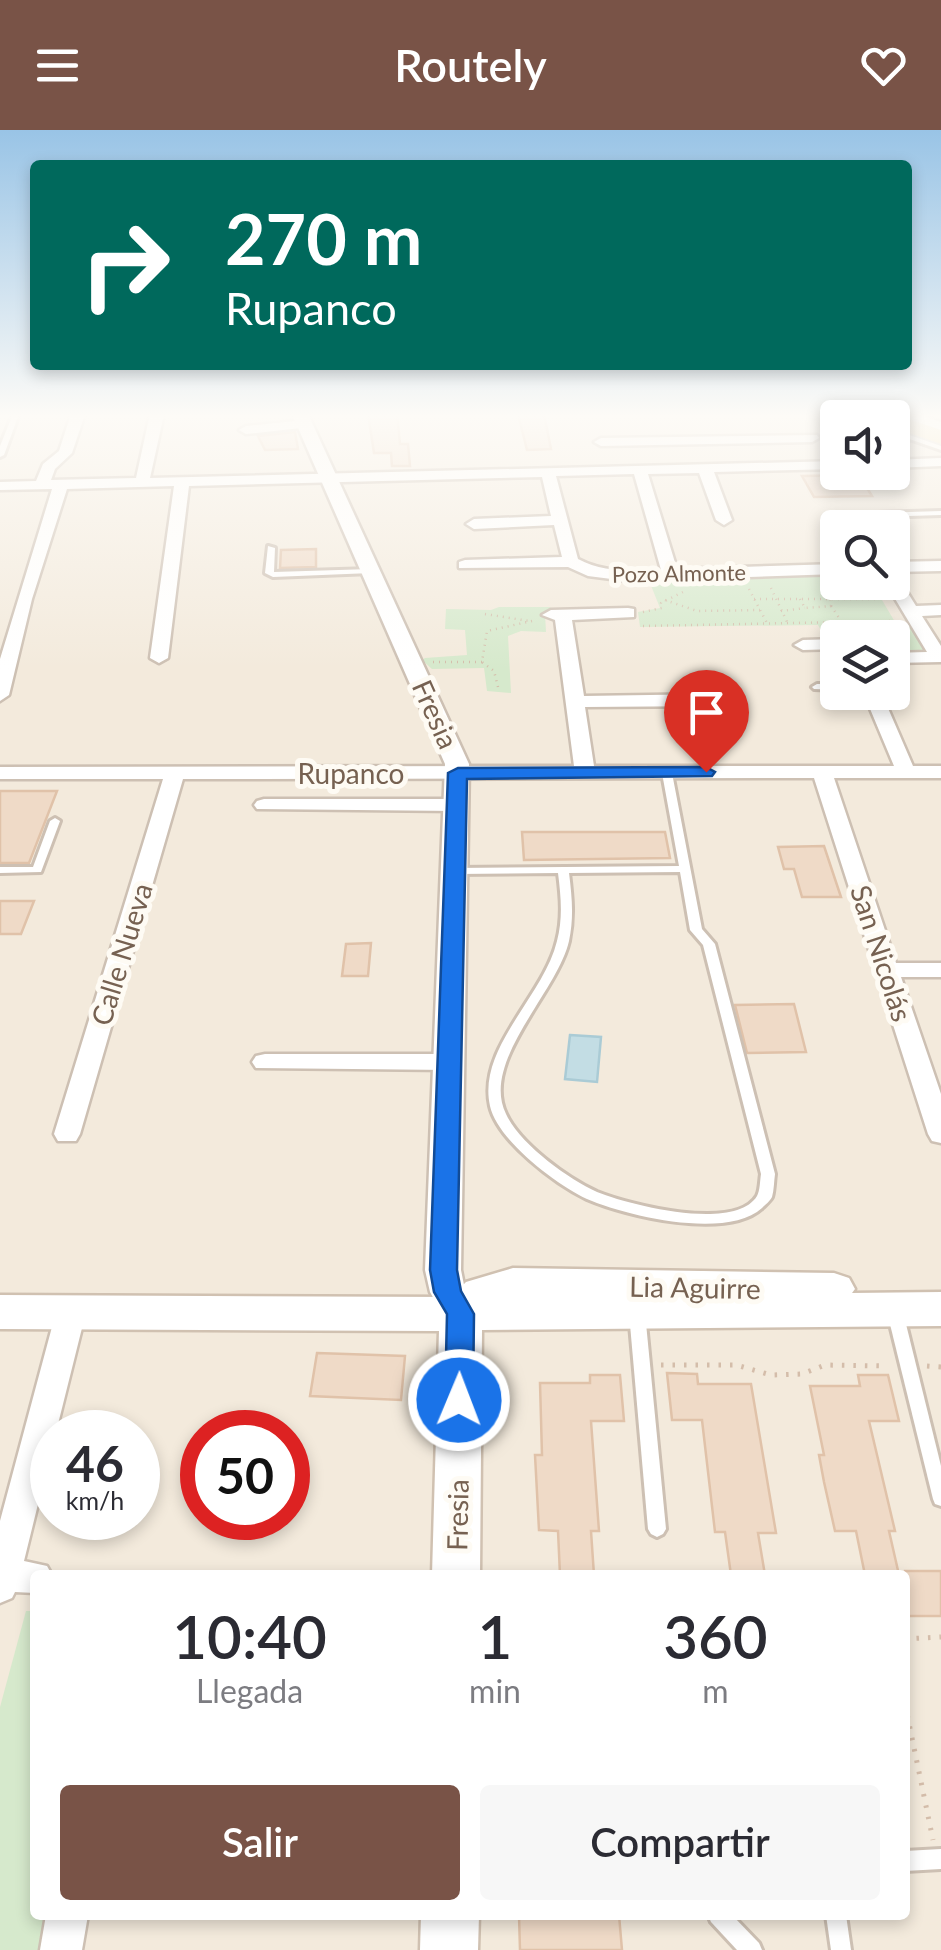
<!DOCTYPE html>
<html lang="es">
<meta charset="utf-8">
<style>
:root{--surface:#fff;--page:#f7f7f7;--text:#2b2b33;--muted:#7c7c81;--accent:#795347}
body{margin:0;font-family:Lato,sans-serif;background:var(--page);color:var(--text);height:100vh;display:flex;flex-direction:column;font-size:38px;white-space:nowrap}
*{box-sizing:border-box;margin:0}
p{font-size:32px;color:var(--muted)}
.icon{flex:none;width:55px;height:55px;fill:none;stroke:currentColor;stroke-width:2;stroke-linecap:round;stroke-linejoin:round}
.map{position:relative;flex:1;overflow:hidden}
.panel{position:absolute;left:30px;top:1440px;width:880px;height:350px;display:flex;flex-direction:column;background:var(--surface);border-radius:10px;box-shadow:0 5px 15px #0003}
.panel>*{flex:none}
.banner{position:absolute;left:30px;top:30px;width:882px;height:210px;border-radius:10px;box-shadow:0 5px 15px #0003;background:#00695c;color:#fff;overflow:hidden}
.buttons{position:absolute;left:820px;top:270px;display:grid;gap:20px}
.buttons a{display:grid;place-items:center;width:90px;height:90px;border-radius:10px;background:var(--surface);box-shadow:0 5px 15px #0003;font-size:50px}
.speed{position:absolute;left:30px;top:1280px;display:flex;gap:20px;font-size:50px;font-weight:700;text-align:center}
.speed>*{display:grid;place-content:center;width:130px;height:130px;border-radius:50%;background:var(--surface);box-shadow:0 5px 15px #0003;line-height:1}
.speed small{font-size:25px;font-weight:400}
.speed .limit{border:15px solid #d22;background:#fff;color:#111}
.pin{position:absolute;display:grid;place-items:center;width:85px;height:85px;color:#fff;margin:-102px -42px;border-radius:50% 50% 50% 0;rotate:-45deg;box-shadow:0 0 10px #0007}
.pin .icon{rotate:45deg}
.me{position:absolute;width:110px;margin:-55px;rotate:1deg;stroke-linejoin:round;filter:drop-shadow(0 0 8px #0008)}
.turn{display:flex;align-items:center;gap:35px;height:210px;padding:0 30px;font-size:45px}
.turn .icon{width:130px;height:130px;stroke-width:2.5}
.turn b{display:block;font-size:70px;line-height:85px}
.eta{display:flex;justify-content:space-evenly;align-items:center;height:170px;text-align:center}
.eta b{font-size:60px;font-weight:600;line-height:70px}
.primary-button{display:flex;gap:20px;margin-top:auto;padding:20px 30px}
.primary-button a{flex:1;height:115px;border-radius:10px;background:var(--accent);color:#fff;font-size:40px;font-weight:600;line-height:115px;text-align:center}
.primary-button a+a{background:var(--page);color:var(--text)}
header{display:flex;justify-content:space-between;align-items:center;height:130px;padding:0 30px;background:var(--accent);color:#fff;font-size:45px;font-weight:600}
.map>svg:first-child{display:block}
.residential{fill:#f3eadc;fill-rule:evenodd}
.green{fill:#d6e9cc}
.water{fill:#c3dde4;stroke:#aacbd5;stroke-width:2.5}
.building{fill:#efdac7;stroke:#e0c2a9;stroke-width:2.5}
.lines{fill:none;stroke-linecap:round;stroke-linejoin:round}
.service-casing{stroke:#cdc0b3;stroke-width:6}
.minor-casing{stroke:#cdc0b3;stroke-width:5}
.tertiary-casing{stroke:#cdc0b3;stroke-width:5}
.secondary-casing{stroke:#d0c1b1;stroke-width:5}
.primary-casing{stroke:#d9d3ce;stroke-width:5}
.path-far1{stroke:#d4bdaa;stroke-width:2.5;stroke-dasharray:1 5;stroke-linecap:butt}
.path{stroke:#d4bdaa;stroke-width:5;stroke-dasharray:2.5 9;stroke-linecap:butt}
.service{fill:#fff;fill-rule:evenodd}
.minor{fill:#fff;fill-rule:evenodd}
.tertiary{fill:#fff;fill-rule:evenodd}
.secondary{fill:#fff;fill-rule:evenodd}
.primary{fill:#f3dead;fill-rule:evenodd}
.route{fill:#1a73e8;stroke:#114b97;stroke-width:2.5}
.labels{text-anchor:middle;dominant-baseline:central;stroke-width:10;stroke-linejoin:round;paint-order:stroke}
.far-street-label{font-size:22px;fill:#766151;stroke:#fefbf4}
.street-label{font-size:28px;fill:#766151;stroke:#fefbf4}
</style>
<header><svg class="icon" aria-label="menu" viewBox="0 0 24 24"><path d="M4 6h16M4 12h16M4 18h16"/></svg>Routely<svg class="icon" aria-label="heart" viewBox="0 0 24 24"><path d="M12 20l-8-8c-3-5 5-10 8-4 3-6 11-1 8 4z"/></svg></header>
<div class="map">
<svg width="941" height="1820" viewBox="0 0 941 1820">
<rect width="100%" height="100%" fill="#fbf7ed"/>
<path class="residential" d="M 0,284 L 856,284 L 866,287 L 838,288 L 838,342 L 892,342 L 893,297 L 941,314 L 941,1820 L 0,1820 ZM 838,398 L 892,398 L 892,452 L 838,452 ZM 838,508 L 892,508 L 892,562 L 838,562 ZM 52,1302 L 138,1302 L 138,1388 L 52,1388 ZM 202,1302 L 288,1302 L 288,1388 L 202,1388 ZM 35,1445 L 905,1445 L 905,1785 L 35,1785 Z"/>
<g class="green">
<polygon points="837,442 838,452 889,453 893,457 879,465 895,492 914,495 930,521 924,526 893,526 892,508 827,511 818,495 640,497 638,482 660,478 648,448"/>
<polygon points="499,477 551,477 545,483 546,502 521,501 508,506 511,563 487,561 484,538 432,539 422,530 425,528 467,525 465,500 445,499 446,479 491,480"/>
<polygon points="26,1481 35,1481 35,1785 49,1785 42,1820 0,1820 0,1577"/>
</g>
<polygon class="water" points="570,905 601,907 597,952 565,949"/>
<g class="building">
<polygon points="368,284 397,284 400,314 408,314 410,336 392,336 391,323 374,323"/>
<polygon points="518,284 544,284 551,319 527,320"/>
<polygon points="295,302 298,319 265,320 258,306"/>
<polygon points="859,345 872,366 814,367 802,346"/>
<polygon points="316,419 316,437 280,438 281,420"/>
<polygon points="0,661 57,661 29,733 0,733"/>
<polygon points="522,702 665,702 670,728 524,730"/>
<polygon points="824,716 841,767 802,767 794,739 784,739 778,717"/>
<polygon points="0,771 34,771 21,804 0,804"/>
<polygon points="371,813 368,846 342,846 346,814"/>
<polygon points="794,874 806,922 747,923 735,875"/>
<polygon points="317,1223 405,1226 401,1270 310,1266"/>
<polygon points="667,1243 697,1244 698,1254 751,1254 776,1403 758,1403 765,1445 731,1445 725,1402 715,1402 702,1290 672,1290"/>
<polygon points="590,1245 620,1245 624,1291 591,1291 599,1401 591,1401 594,1445 560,1445 558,1401 539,1400 535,1325 542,1325 540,1253 590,1253"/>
<polygon points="858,1245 888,1245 899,1291 869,1291 895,1401 889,1401 899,1445 865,1445 856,1401 835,1401 824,1352 819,1325 824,1325 810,1256 860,1256"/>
<rect x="905" y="1441" width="36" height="45"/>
<polygon points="519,1785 619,1785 622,1820 520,1820"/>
</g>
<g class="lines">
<g class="service-casing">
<g id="service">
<polygon points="13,284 19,284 4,325 0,327 0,316"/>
<polygon points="843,284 852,284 859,288 849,288"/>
<polygon points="892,299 941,316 941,320 892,303"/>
<polygon points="941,381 941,385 845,388 841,386 845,384"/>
<polygon points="268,416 275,418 274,442 371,439 375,441 371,443 273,447 265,443"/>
<polygon points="817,554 838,554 838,560 814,559 812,557"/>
<path d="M 667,640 L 672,643 L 702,799 L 715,814 L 775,1044 C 774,1051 774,1060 772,1067 C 770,1071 765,1075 762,1078 C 727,1110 626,1086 587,1069 C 556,1054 498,1011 490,976 C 477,918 544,866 557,811 C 563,788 561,767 558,743 L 455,744 L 450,741 L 455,738 L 679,736 L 662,643 ZM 680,742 L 690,800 L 703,815 L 761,1044 C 760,1050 760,1061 757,1066 C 735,1102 629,1075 597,1062 C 567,1048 520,1014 506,984 C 480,931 557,863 569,811 C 574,787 572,767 569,743 Z"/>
<polygon points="55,688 60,691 41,742 0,743 0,737 33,737 50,691"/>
<polygon points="895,1176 900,1178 903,1182 941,1336 941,1376 935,1374 933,1369 887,1182 890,1178"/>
<polygon points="637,1177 642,1179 645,1183 666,1399 663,1404 657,1407 651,1404 648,1399 629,1183 632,1179"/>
<polygon points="941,1719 941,1739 905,1741 905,1721"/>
<polygon points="708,1785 732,1785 759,1813 762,1820 737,1820 711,1792"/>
<polygon points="826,1785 846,1785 851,1820 831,1820"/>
</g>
</g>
<g class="minor-casing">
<g id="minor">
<path d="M 71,284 L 85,284 L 72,323 L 55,339 L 51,350 L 136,348 L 150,284 L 164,284 L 150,348 L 838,331 L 838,339 L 714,342 L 732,390 L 724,395 L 716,390 L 699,343 L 648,344 L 677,439 L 838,434 L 838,444 L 627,451 L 588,446 L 568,437 L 459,438 L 459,432 L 465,430 L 562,427 L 554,395 L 474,399 L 466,394 L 474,389 L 551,386 L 542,347 L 189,356 L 168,528 L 159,533 L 150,528 L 174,356 L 67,359 L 32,469 L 9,565 L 0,571 L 0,529 L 52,359 L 0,360 L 0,352 L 36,351 L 43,334 L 59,321 ZM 634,344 L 661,440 C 633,441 604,443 578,429 L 556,346 Z"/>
<polygon points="305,290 312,294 310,297 246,304 239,300 246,296"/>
<polygon points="817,305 819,308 812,312 601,316 594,312 601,308"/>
<polygon points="941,328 941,336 892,338 892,330"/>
<polygon points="941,431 941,441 892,442 892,432"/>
<polygon points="892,445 898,447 916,476 941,475 941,485 922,486 941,516 941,532 892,533 892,523 927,522 885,452 892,452"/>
<polygon points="628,478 634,479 634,487 572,490 584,566 716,564 725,570 716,576 585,577 594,636 894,636 863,562 881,562 913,636 941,636 941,648 834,648 896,833 941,833 941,847 901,847 941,964 941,1013 932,1011 928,1004 814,648 183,649 80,1004 76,1011 58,1011 54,1004 163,649 0,649 0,637 574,636 555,490 542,485 551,480"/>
<polygon points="838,509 838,519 803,520 794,515 803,510"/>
<polygon points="264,669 457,669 467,675 457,681 257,679 254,675 257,671"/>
<polygon points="265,924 449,924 462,932 449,940 256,938 252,932 256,926"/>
<polygon points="71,1170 82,1174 86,1182 56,1302 52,1302 52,1317 24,1431 47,1436 52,1445 35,1445 35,1463 15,1462 12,1468 0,1473 0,1391 56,1182 60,1174"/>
<polygon points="46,1785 88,1785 82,1820 40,1820"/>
</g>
</g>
<g class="tertiary-casing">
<g id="tertiary">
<polygon points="292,284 308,284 469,634 461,1140 465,1160 479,1184 474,1194 461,1198 448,1194 430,1162 425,1140 445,634"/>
<polygon points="895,284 918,284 941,292 941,302"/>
</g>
</g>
<g class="secondary-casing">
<g id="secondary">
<polygon points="513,1138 834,1143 849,1148 855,1159 852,1163 941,1162 941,1196 482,1200 480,1445 432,1445 439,1201 0,1199 0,1165 451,1167 466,1152"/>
<polygon points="421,1785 479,1785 478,1820 420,1820"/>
</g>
</g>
<g class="primary-casing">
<polygon id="primary" points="894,284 941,300 941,314 892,297 892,288 883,288"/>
</g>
<g class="path-far1">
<polyline points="771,458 788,494"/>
<polyline points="749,459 768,495"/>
<polyline points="754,469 880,469"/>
<polyline points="800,469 805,478 831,476 830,468"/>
<polyline points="665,470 697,481 760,480"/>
<polyline points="831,476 853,508"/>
<polyline points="781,481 805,478"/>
<polyline points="643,482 662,478 661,473 685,461"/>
<polyline points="485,484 529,491"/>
<polyline points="643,496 893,491"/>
<polyline points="433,532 482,532"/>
<polyline points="498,557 494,541 482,532 487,501 532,491"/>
</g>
<g class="path">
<polyline points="661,1235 736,1235 771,1245 802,1244 825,1235 887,1236"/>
<polyline points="927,1236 941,1237"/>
<polyline points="905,1509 941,1507"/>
<polyline points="905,1574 933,1710"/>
</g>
<use href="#service" class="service"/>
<use href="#minor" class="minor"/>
<use href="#tertiary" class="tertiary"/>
<use href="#secondary" class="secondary"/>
<use href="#primary" class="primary"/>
</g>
<linearGradient id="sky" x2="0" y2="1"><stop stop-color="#99c4e6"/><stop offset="0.53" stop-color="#fdfbf7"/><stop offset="1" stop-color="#fdfbf7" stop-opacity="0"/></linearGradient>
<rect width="941" height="539" fill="url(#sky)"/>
<polygon class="route" points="706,637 715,642 712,646 467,649 457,1140 461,1161 474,1184 473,1270 469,1279 459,1282 449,1279 445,1270 447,1184 434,1162 430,1140 448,643 458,638"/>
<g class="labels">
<g class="far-street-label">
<text transform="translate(679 443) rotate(-1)">Pozo Almonte</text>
</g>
<g class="street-label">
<text transform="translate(436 584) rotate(66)">Fresia</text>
<text x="351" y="643">Rupanco</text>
<text transform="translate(882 823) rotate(72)">San Nicolás</text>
<text transform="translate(121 824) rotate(-73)">Calle Nueva</text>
<text transform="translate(695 1157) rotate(1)">Lia Aguirre</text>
<text transform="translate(457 1385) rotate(-89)">Fresia</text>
</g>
</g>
</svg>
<div class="buttons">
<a><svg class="icon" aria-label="sound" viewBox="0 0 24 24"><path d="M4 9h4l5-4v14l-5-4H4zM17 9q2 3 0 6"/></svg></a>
<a><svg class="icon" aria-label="search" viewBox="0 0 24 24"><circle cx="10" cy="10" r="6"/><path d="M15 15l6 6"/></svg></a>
<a><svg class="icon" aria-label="layers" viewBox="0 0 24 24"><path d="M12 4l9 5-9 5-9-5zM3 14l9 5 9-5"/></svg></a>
</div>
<div class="speed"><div>46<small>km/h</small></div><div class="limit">50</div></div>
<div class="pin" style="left:706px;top:642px;background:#d93025"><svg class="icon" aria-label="arrive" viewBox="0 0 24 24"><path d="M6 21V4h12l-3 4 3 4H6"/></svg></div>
<svg class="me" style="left:459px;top:1270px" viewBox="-20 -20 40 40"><circle r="17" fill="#1a73e8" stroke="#fff" stroke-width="3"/><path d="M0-11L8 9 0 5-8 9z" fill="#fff"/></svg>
<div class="banner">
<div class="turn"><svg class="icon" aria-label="right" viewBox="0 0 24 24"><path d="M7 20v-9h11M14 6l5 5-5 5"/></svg><div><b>270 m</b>Rupanco</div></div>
</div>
<section class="panel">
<div class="eta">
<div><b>10:40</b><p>Llegada</p></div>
<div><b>1</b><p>min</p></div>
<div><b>360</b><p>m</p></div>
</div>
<div class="primary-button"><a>Salir</a><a>Compartir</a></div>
</section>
</div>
